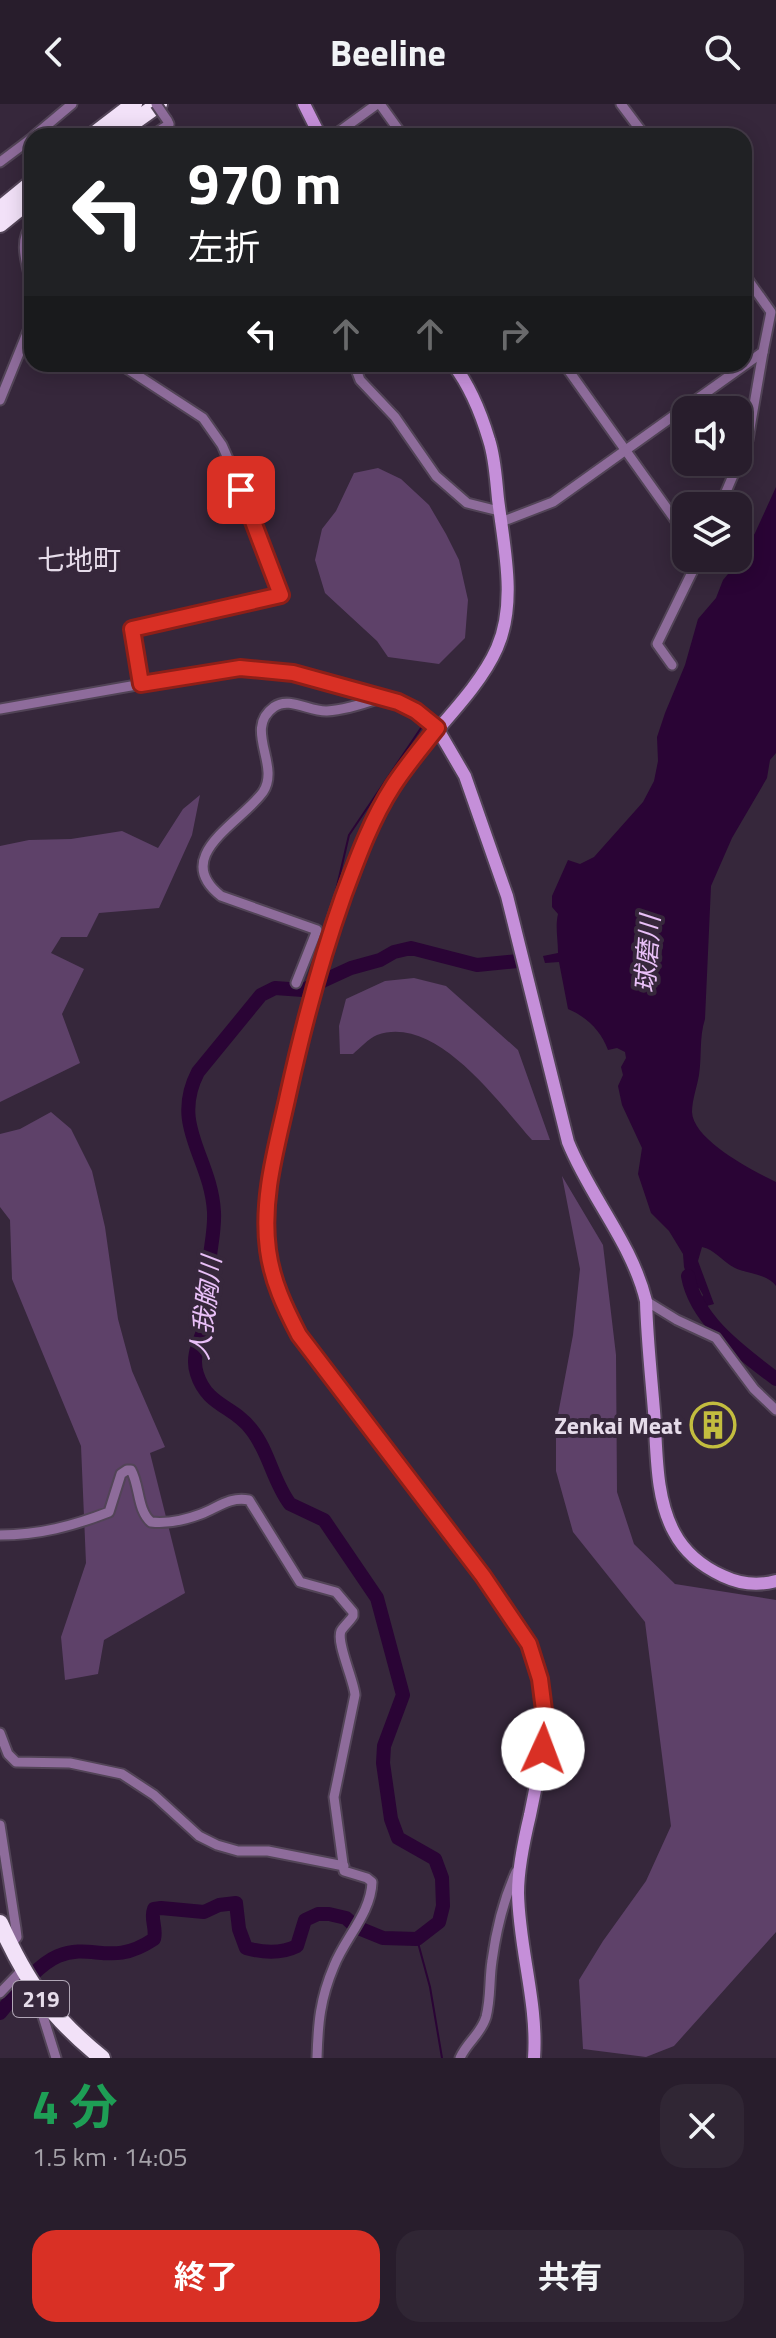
<!DOCTYPE html>
<html lang="ja">
<meta charset="utf-8">
<style>
:root{--surface:#281d2c;--page:#302634;--text:#f1f3f6;--muted:#a5a2a9;--line:#443b48;--accent:#d93025}
body{margin:0;font-family:"Titillium Web","Noto Sans JP",sans-serif;background:var(--page);color:var(--text);height:100vh;display:flex;flex-direction:column;font-size:30px;white-space:nowrap}
*{box-sizing:border-box;margin:0}
p{font-size:26px;color:var(--muted)}
.icon{flex:none;width:44px;height:44px;fill:none;stroke:currentColor;stroke-width:2;stroke-linecap:round;stroke-linejoin:round}
.map{position:relative;height:1954px;overflow:hidden}
.side{display:flex;flex-direction:column;background:var(--surface);flex:1}
.side>*{flex:none}
.guide{position:absolute;left:24px;top:24px;width:728px;height:244px;border-radius:24px;box-shadow:0 4px 20px #0003,0 0 0 2px var(--line);background:#202124;color:#fff;overflow:hidden}
.buttons{position:absolute;left:672px;top:292px;display:grid;gap:16px}
.buttons a{display:grid;place-items:center;width:80px;height:80px;border-radius:16px;background:var(--surface);box-shadow:0 4px 20px #0003,0 0 0 2px var(--line);font-size:40px}
.pin{position:absolute;display:grid;place-items:center;width:68px;height:68px;color:#fff;margin:-34px;border-radius:16px;box-shadow:0 4px 12px #0006}
.me{position:absolute;width:88px;margin:-44px;rotate:2deg;stroke-linejoin:round;filter:drop-shadow(0 0 6px #0008)}
.turn{display:flex;align-items:center;gap:28px;height:168px;padding:0 32px;font-size:36px}
.turn .icon{width:104px;height:104px;stroke-width:2.5}
.turn b{display:block;font-size:56px;line-height:68px}
.lanes{display:flex;align-items:center;height:76px;padding:0 32px;background:#0003;justify-content:center;gap:40px;direction:ltr}
.lanes .off{opacity:.35}
.round{display:grid;place-items:center;flex:none;width:84px;height:84px;border-radius:24px;background:var(--page)}
.overview{display:flex;align-items:center;justify-content:space-between;height:136px;padding:0 32px}
h1{font-size:48px;font-weight:700;line-height:60px;color:#1e9e55}
.button{display:flex;gap:16px;margin-top:auto;padding:16px 32px}
.button a{flex:1;height:92px;border-radius:24px;background:var(--accent);color:#fff;font-size:32px;font-weight:700;line-height:92px;text-align:center}
.button a+a{background:var(--page);color:var(--text)}
header{display:flex;justify-content:space-between;align-items:center;height:104px;padding:0 32px;background:var(--surface);font-size:36px;font-weight:700}
.map>svg:first-child{display:block}
.green{fill:#5e4169}
.water{fill:#2a0435}
.lines{fill:none;stroke-linecap:round;stroke-linejoin:round}
.stream{stroke:#2a0435;stroke-width:2}
.river{stroke:#2a0435;stroke-width:14}
.street-casing{stroke:#524457;stroke-width:13}
.secondary-casing{stroke:#524457;stroke-width:16}
.highway-casing{stroke:#524457;stroke-width:20}
.street{stroke:#8e6c9b;stroke-width:9}
.secondary{stroke:#c58fd9;stroke-width:12}
.highway{stroke:#f2e1f8;stroke-width:16}
.street-bridge-casing{stroke:#524457;stroke-width:13;stroke-linecap:butt}
.street-bridge{stroke:#8e6c9b;stroke-width:9}
.route-casing{stroke:#8d1f18;stroke-width:20}
.route{stroke:#d93025;stroke-width:14}
.labels{text-anchor:middle;dominant-baseline:central;stroke-width:8;stroke-linejoin:round;paint-order:stroke}
.shield{fill:#36273b;stroke:#b1a6b6;stroke-width:2}
.shield-label{font-size:22px;font-weight:bold;fill:#e6dcea}
.poi-label{font-size:24px;font-weight:bold;fill:#e6dcea;stroke:#36273b;text-anchor:end}
.water-label{font-size:26px;font-style:italic;fill:#e9c0f8;stroke:#36273b}
.quarter-label{font-size:28px;fill:#e6dcea;stroke:#36273b}
</style>
<header><svg class="icon" aria-label="back" viewBox="0 0 24 24"><path d="M15 5l-7 7 7 7"/></svg>Beeline<svg class="icon" aria-label="search" viewBox="0 0 24 24"><circle cx="10" cy="10" r="6"/><path d="M15 15l6 6"/></svg></header>
<div class="map">
<svg width="776" height="1954" viewBox="0 0 776 1954">
<rect width="100%" height="100%" fill="#36273b"/>
<g class="green">
<polygon points="378,364 401,375 429,401 446,430 459,456 468,496 465,534 439,560 388,553 377,537 325,489 315,456 322,425 336,407 354,369"/>
<polygon points="200,691 192,731 159,804 99,809 87,833 61,833 51,849 84,865 62,910 80,959 0,998 0,742 29,736 71,735 122,727 158,744 183,705"/>
<path d="M 414,874 L 446,882 L 518,946 L 550,1036 L 532,1036 C 498,998 436,910 377,931 C 369,934 360,944 353,950 L 340,950 L 339,922 L 346,895 L 385,877 Z"/>
<polygon points="51,1008 71,1025 92,1067 105,1123 118,1215 132,1267 165,1343 150,1349 185,1489 104,1536 98,1570 65,1576 61,1533 86,1459 81,1342 12,1175 10,1116 0,1103 0,1030 20,1025"/>
<polygon points="562,1072 603,1141 616,1251 617,1388 634,1440 675,1480 776,1496 776,1828 674,1942 646,1953 583,1945 579,1876 603,1837 646,1777 671,1722 645,1518 573,1428 556,1367 556,1321 573,1231 580,1165"/>
</g>
<path class="water" d="M 776,383 L 776,649 L 770,656 L 767,674 L 732,734 L 711,782 L 705,915 C 699,934 702,952 699,971 C 697,983 692,996 692,1008 C 693,1036 753,1067 776,1078 L 776,1182 C 768,1170 748,1170 735,1164 C 723,1158 714,1145 702,1143 L 698,1157 L 714,1200 L 696,1205 L 703,1191 L 699,1184 L 692,1187 L 684,1163 L 683,1150 L 669,1127 L 651,1109 L 638,1070 L 642,1044 L 622,1001 L 618,982 L 623,971 L 621,963 L 626,954 L 625,948 L 617,944 L 608,946 C 601,927 587,913 568,905 L 559,858 L 545,859 L 543,852 L 558,849 C 558,835 555,823 558,810 L 552,803 L 552,792 L 568,756 L 580,760 L 594,753 L 643,698 L 654,677 L 658,657 L 657,633 L 665,609 L 685,561 L 698,515 L 716,494 L 723,476 L 739,457 L 755,429 Z"/>
<g class="lines">
<g class="stream">
<polyline points="335,791 349,731 421,624"/>
<polyline points="298,886 330,809"/>
<polyline points="417,1835 430,1883 442,1954"/>
</g>
<g class="river">
<path d="M 688,1172 C 696,1217 742,1249 776,1275"/>
<path d="M 0,1909 C 16,1890 35,1862 58,1852 C 93,1838 111,1864 154,1835 C 157,1824 150,1815 154,1805 L 161,1804 L 204,1808 L 219,1801 L 236,1799 L 239,1825 L 246,1844 C 264,1849 281,1850 297,1842 L 305,1816 L 318,1810 L 329,1810 L 346,1814 L 356,1823 L 383,1834 L 417,1835 L 439,1818 L 443,1802 L 442,1774 L 435,1755 L 398,1734 L 391,1715 L 383,1659 L 384,1642 L 403,1591 L 377,1494 L 324,1416 L 290,1400 C 273,1378 269,1347 251,1325 C 234,1302 207,1302 197,1270 C 189,1247 207,1228 209,1205 C 210,1191 208,1177 209,1162 C 210,1144 215,1127 214,1108 C 211,1053 170,1022 198,968 L 261,891 L 275,884 L 303,886 L 351,864 L 380,856 L 394,848 L 411,844 L 477,861 L 518,857"/>
</g>
<g class="street-casing">
<g id="street">
<polyline points="380,0 403,32"/>
<polyline points="621,0 645,32"/>
<polyline points="34,32 72,0"/>
<polyline points="152,32 169,20 167,16"/>
<polyline points="333,32 377,0"/>
<polyline points="0,58 32,34"/>
<path d="M 32,121 C 17,137 28,163 32,183"/>
<polyline points="120,260 203,314 222,341 229,357 281,491 132,525 141,580"/>
<polyline points="354,260 360,276 395,313 436,372 467,399 499,407"/>
<polyline points="564,260 686,431"/>
<polyline points="0,296 32,217"/>
<polyline points="720,402 748,336 763,248"/>
<polyline points="501,418 553,398 763,248 771,208 744,170"/>
<polyline points="672,561 657,540 699,454"/>
<polyline points="0,605 216,567 240,564 293,569 398,598 416,607 437,624"/>
<path d="M 296,879 L 317,826 L 221,792 C 170,752 241,719 263,688 C 281,661 243,625 274,603 C 289,592 310,608 327,607 C 345,606 363,600 380,594"/>
<polyline points="646,1197 677,1216 716,1234 754,1285 776,1306"/>
<path d="M 0,1431 C 39,1431 73,1422 109,1408 L 121,1370 L 127,1366 L 131,1366 C 140,1382 137,1406 151,1418 C 168,1420 185,1416 201,1410 C 217,1404 230,1392 249,1396 L 300,1478 L 336,1488 L 353,1508 L 353,1512 C 350,1517 344,1522 341,1527 C 336,1539 354,1576 355,1591 L 334,1693 L 344,1767 L 367,1774 L 372,1778 C 371,1809 345,1834 334,1862 C 320,1895 318,1919 317,1954"/>
<polyline points="0,1629 8,1650 16,1658 70,1659 122,1670 154,1691 199,1732 217,1741 238,1747 268,1747 344,1762"/>
<polyline points="0,1721 16,1825 17,1833 10,1842"/>
<polyline points="0,1889 23,1865"/>
<polyline points="40,1894 41,1906 56,1954"/>
<path d="M 460,1954 C 467,1938 481,1930 486,1913 C 491,1894 489,1876 492,1857 C 496,1827 503,1797 516,1768"/>
</g>
</g>
<g class="secondary-casing">
<g id="secondary">
<polyline points="304,0 320,32"/>
<path d="M 453,260 C 470,282 481,309 489,336 C 495,354 496,376 498,395 C 504,443 517,499 497,544 C 476,592 421,637 392,684 C 337,771 309,898 287,997 C 278,1034 267,1072 266,1110 C 265,1154 280,1192 299,1231 L 507,1505 C 515,1517 524,1529 530,1542 C 553,1599 542,1653 530,1711 C 524,1736 518,1763 518,1789 C 519,1845 538,1899 534,1954"/>
<path d="M 437,624 L 465,672 L 507,792 L 568,1038 C 590,1093 632,1139 646,1197 C 647,1234 651,1270 654,1307 C 657,1346 655,1393 674,1428 C 685,1449 701,1462 723,1472 C 740,1480 758,1482 776,1477"/>
</g>
</g>
<g class="highway-casing">
<g id="highway">
<polyline points="92,32 134,0"/>
<polyline points="114,32 159,0"/>
<polyline points="0,105 32,79"/>
<polyline points="0,120 32,94"/>
<path d="M 0,1819 C 27,1879 51,1913 102,1954"/>
</g>
</g>
<use href="#street" class="street"/>
<use href="#secondary" class="secondary"/>
<use href="#highway" class="highway"/>
<g class="street-bridge-casing">
<polyline id="street-bridge" points="156,0 167,16"/>
</g>
<use href="#street-bridge" class="street-bridge"/>
</g>
<g class="lines">
<g class="route-casing">
<path id="route" d="M 241,386 L 281,491 L 132,525 L 141,580 L 240,564 L 293,569 L 398,598 L 416,607 L 437,624 C 422,643 406,662 393,682 C 371,716 357,755 343,793 C 320,858 303,923 288,991 C 277,1042 261,1093 268,1146 C 272,1177 285,1204 299,1231 L 483,1472 L 529,1540 L 540,1575 L 545,1614 L 543,1645"/>
</g>
<use href="#route" class="route"/>
</g>
<defs>
<g id="building-ring" transform="scale(2.3)"><circle r="9.5" fill="#36273b" stroke="#c3bd3f" stroke-width="1.5"/><path d="M-4-6H4V6H1V3H-1V6H-4ZM-2.5-4.3h1.7v1.8h-1.7ZM.8-4.3h1.7v1.8H.8ZM-2.5-1h1.7V.8h-1.7ZM.8-1h1.7V.8H.8Z" fill="#c3bd3f"/></g>
</defs>
<g fill-rule="evenodd">
<use href="#building-ring" x="713" y="1321"/>
</g>
<g class="labels">
<rect class="shield" x="13" y="1877" width="56" height="36" rx="6"/>
<g class="shield-label">
<text x="41" y="1895">219</text>
</g>
<g class="poi-label">
<text x="682" y="1321">Zenkai Meat</text>
</g>
<g class="water-label">
<text transform="translate(647 850) rotate(-86)">球磨川</text>
<text transform="translate(205 1204) rotate(-83)">人我胸川</text>
</g>
<g class="quarter-label">
<text x="79" y="455">七地町</text>
</g>
</g>
</svg>
<div class="buttons">
<a><svg class="icon" aria-label="sound" viewBox="0 0 24 24"><path d="M4 9h4l5-4v14l-5-4H4zM17 9q2 3 0 6"/></svg></a>
<a><svg class="icon" aria-label="layers" viewBox="0 0 24 24"><path d="M12 4l9 5-9 5-9-5zM3 14l9 5 9-5"/></svg></a>
</div>
<div class="pin" style="left:241px;top:386px;background:#d93025"><svg class="icon" aria-label="arrive" viewBox="0 0 24 24"><path d="M6 21V4h12l-3 4 3 4H6"/></svg></div>
<svg class="me" style="left:543px;top:1645px" viewBox="-20 -20 40 40"><circle r="19" fill="#fff"/><path d="M0-13L10 11 0 6-10 11z" fill="#d93025"/></svg>
<div class="guide">
<div class="turn"><svg class="icon" aria-label="left" viewBox="0 0 24 24"><path d="M17 20v-9H6M10 6l-5 5 5 5"/></svg><div><b>970 m</b>左折</div></div>
<div class="lanes"><svg class="icon" aria-label="left" viewBox="0 0 24 24"><path d="M17 20v-9H6M10 6l-5 5 5 5"/></svg><svg class="icon off" aria-label="ahead" viewBox="0 0 24 24"><path d="M12 20V5M6 11l6-6 6 6"/></svg><svg class="icon off" aria-label="ahead" viewBox="0 0 24 24"><path d="M12 20V5M6 11l6-6 6 6"/></svg><svg class="icon off" aria-label="right" viewBox="0 0 24 24"><path d="M7 20v-9h11M14 6l5 5-5 5"/></svg></div>
</div>
</div>
<section class="side">
<div class="overview"><div><h1>4 分</h1><p>1.5 km · 14:05</p></div><a class="round"><svg class="icon" aria-label="close" viewBox="0 0 24 24"><path d="M6 6l12 12M18 6L6 18"/></svg></a></div>
<div class="button"><a>終了</a><a>共有</a></div>
</section>
